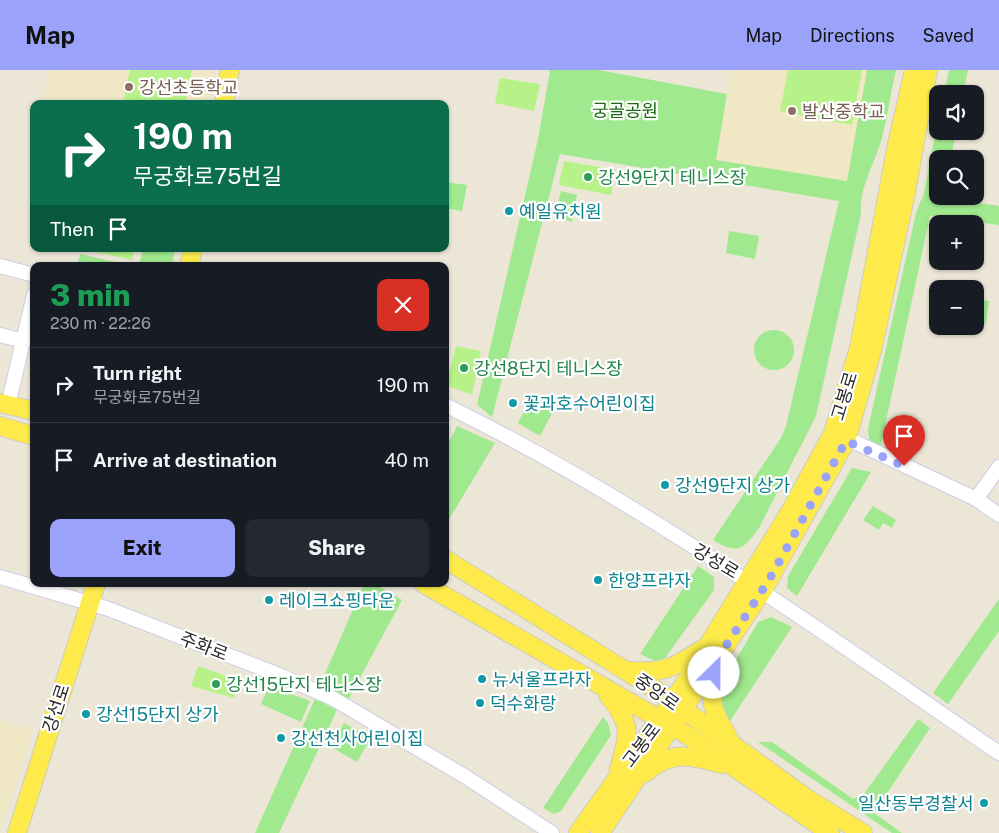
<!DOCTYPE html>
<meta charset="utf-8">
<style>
:root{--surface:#171b24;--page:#242831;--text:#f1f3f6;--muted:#9ea1a6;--line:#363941;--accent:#9ba2fa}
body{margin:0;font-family:"Public Sans","Noto Sans KR",sans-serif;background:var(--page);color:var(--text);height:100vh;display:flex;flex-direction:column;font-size:19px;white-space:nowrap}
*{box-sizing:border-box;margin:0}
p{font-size:16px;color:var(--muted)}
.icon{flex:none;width:28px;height:28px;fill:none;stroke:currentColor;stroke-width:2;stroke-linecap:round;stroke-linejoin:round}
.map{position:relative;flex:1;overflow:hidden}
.drawer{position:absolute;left:30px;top:192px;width:419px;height:325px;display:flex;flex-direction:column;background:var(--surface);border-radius:10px;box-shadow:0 1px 4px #0004}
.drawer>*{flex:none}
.top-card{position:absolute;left:30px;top:30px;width:419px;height:152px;border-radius:10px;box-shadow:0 1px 4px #0004;background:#0b6e4f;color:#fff;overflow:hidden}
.tools{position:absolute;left:929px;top:15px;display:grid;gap:10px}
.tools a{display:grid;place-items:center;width:55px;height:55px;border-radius:10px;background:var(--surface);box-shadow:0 1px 4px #0004;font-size:25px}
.pin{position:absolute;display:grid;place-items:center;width:42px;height:42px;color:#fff;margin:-51px -21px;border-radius:50% 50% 50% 0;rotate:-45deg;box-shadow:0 0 5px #0007}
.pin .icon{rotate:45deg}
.me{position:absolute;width:55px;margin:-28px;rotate:23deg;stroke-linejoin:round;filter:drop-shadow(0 0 4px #0008)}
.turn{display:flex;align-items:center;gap:18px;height:105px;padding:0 20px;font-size:22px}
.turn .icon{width:65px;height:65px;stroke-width:2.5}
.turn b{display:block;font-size:35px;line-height:42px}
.then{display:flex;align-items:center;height:48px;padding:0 20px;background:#0003;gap:10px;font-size:19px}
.round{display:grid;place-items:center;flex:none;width:52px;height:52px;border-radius:10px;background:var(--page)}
.overview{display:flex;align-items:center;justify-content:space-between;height:85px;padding:0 20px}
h1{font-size:30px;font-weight:800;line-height:38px;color:#1e9e55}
.cta{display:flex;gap:10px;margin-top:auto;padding:10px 20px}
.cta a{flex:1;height:58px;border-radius:10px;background:var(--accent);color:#111;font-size:20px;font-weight:800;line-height:58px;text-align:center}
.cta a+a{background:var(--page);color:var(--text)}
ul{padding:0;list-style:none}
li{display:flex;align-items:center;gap:15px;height:75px;padding:0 20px;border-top:1px solid var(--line)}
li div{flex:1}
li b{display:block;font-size:19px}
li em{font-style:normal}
header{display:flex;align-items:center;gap:30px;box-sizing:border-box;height:70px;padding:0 25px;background:var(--accent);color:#111}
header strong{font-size:24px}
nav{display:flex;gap:28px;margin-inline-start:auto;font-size:18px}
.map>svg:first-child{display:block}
.education{fill:#f0e7c5}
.green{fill:#a1e98e}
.pitch{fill:#b7f288}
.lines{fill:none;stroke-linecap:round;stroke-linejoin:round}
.minor-casing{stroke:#cdcee3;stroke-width:16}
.major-casing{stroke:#cbcbcb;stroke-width:20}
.minor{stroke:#fff;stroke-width:14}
.major{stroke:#feeb4b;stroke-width:18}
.route{stroke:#9ba2fa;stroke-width:9;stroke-dasharray:0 16.2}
.education-dot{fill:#8d6e63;stroke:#fff;stroke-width:2}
.leisure-dot{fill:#2e9e5b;stroke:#fff;stroke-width:2}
.culture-dot{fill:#0f9aa8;stroke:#fff;stroke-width:2}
.labels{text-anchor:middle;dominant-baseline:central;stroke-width:4.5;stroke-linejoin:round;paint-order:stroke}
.education-label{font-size:18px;fill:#785e54;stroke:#fff;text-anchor:start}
.park-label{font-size:18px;fill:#196a12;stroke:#fff}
.leisure-label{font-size:18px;fill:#27864d;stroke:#fff;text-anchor:start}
.culture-label{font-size:18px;fill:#0d838f;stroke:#fff;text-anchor:start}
.street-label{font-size:18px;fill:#282828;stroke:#fff}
</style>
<header>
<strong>Map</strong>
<nav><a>Map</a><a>Directions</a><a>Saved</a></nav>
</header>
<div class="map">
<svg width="999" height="763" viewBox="0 0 999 763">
<rect width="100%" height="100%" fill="#ece6d7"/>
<g class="education">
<polygon points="50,0 215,0 208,34 43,34"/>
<polygon points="731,0 867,0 847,111 716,90"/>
<polygon points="0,651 33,660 0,763"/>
</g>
<g class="green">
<path d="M 546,0 L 599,0 L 727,24 L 716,90 L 847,111 L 867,0 L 896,0 C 891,21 888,43 883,64 C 876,92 859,116 861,144 L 816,346 L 759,458 C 743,480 738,485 713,470 L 781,368 L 786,356 L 839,131 L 560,84 L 492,347 L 477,335 L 538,69 L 550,1 Z"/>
<polygon points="949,0 968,0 963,24 944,24"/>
<polygon points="937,55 938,61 956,61 951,89 938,89 938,126 999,136 999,155 930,146 880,379 869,370 868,359 916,143 924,123"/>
<polygon points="445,112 467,115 462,141 445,138"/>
<polygon points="561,121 577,125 572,152 554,147"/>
<polygon points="729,161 759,166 755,189 726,183"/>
<polygon points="143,179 175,179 172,196 139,196"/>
<polygon points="80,184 133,196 77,196"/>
<polygon points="975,229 989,231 986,254 975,252"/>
<circle cx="774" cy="280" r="20"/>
<polygon points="533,324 556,336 540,366 518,353"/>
<polygon points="457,356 495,373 445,456 445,380"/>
<polygon points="852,398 871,402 797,526 787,518 788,506"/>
<polygon points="873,436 896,450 892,458 883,453 879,460 863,450"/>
<polygon points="698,496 714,507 714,520 665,588 655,591 640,584"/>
<polygon points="364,514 380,517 402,530 348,630 320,615"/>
<polygon points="999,529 999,561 948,634 933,623"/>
<polygon points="771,547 792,557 730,651 720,638 718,621 758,552"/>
<polygon points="269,616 310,631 301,652 261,634"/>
<polygon points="315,629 337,640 279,763 255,763"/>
<polygon points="603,647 608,653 611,665 561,741 554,744 543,738"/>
<polygon points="918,649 930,658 874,743 902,763 892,763 758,672 772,672 853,729 864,724"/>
<polygon points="344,653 371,668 357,692 331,677"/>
</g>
<g class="pitch">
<polygon points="130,0 192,0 185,34 123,34"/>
<polygon points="788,0 862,0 852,55 780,41"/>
<polygon points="500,8 540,14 534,41 495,33"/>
<polygon points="564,91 616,100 611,125 559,115"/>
<polygon points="82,179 134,179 132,190"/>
<polygon points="456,276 481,281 472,325 446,315"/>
<polygon points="198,596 241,611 234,628 191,616"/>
</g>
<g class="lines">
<g class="minor-casing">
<g id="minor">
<polyline points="0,196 34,205"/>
<polyline points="0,265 24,271"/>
<polyline points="8,335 34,225"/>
<path d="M 445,335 C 641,431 819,560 999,683"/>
<polyline points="846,371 857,373 976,429 999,445"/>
<polyline points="976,429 999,397"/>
<polyline points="0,507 106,538 274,603 332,628 466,707 552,763"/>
</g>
</g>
<g class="major-casing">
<g id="major">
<polyline points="224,34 230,0"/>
<polyline points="189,196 193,179"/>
<polyline points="0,333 34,341"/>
<polyline points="0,356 34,366"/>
<polyline points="445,489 652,617 811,731 863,763"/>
<polyline points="424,514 687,665 830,763"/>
<path d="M 714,598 C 708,631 712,641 730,670"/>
<path d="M 630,601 C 666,603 672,598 703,579"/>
<path d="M 608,625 C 633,656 629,662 619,699"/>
<path d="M 645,703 C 671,680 690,685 721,694"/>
<polyline points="17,763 96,514"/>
<polyline points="578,763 683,616 791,440 833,363 859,278 897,74 914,0"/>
<polyline points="600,763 763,520 846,371 872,281 905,127 928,0"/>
</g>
</g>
<use href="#minor" class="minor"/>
<use href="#major" class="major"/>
</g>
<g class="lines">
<polyline class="route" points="714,603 716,591 769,510 846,371 904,396"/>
</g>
<g class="education-dot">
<circle cx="129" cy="17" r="5"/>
<circle cx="792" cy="41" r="5"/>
</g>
<g class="leisure-dot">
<circle cx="588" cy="107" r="5"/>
<circle cx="464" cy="298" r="5"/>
<circle cx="216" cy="614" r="5"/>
</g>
<g class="culture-dot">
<circle cx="509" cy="141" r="5"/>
<circle cx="513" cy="333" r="5"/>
<circle cx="665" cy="415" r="5"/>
<circle cx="598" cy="510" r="5"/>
<circle cx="269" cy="530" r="5"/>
<circle cx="482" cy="609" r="5"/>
<circle cx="480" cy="633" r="5"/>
<circle cx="86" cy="644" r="5"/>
<circle cx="281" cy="668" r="5"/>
<circle cx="984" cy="733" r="5"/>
</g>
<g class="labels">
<g class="education-label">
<text x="139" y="17">강선초등학교</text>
<text x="802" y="41">발산중학교</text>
</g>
<g class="park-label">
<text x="625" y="40">궁골공원</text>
</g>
<g class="leisure-label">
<text x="598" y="107">강선9단지 테니스장</text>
<text x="474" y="298">강선8단지 테니스장</text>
<text x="226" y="614">강선15단지 테니스장</text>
</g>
<g class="culture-label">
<text x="519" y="141">예일유치원</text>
<text x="523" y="333">꽃과호수어린이집</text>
<text x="675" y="415">강선9단지 상가</text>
<text x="608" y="510">한양프라자</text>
<text x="279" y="530">레이크쇼핑타운</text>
<text x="492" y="609">뉴서울프라자</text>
<text x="490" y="633">덕수화랑</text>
<text x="96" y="644">강선15단지 상가</text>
<text x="291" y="668">강선천사어린이집</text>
<text x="974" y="733" text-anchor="end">일산동부경찰서</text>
</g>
<g class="street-label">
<text transform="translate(844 326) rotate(-73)">고봉로</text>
<text transform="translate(716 491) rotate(31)">강성로</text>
<text transform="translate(204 576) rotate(21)">주화로</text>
<text transform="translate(657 622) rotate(35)">중앙로</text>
<text transform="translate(56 638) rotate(-72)">강선로</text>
<text transform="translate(641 675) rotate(-53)">고봉로</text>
</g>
</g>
</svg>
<div class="tools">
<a><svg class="icon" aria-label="sound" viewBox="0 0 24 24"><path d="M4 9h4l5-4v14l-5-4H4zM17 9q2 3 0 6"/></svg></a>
<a><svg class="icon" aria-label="search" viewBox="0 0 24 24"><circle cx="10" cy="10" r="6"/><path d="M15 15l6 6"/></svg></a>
<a>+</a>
<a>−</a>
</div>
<div class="pin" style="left:904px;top:396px;background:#d93025"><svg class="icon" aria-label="arrive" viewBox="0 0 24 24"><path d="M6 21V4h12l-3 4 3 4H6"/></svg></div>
<svg class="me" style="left:714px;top:603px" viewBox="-20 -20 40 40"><circle r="19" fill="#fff"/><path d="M0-13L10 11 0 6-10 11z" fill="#9ba2fa"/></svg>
<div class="top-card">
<div class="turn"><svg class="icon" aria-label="right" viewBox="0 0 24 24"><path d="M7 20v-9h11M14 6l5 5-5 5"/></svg><div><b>190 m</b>무궁화로75번길</div></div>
<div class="then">Then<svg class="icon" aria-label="arrive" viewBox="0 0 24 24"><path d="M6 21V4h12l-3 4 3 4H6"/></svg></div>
</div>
<section class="drawer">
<div class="overview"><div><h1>3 min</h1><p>230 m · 22:26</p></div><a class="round" style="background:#d93025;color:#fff"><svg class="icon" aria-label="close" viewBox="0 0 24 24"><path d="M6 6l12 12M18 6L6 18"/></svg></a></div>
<ul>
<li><svg class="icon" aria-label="right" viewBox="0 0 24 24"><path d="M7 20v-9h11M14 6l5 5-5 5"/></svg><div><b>Turn right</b><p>무궁화로75번길</p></div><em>190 m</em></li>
<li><svg class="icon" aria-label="arrive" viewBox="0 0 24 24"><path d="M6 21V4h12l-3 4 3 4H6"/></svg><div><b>Arrive at destination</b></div><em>40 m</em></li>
</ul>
<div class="cta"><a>Exit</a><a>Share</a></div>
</section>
</div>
